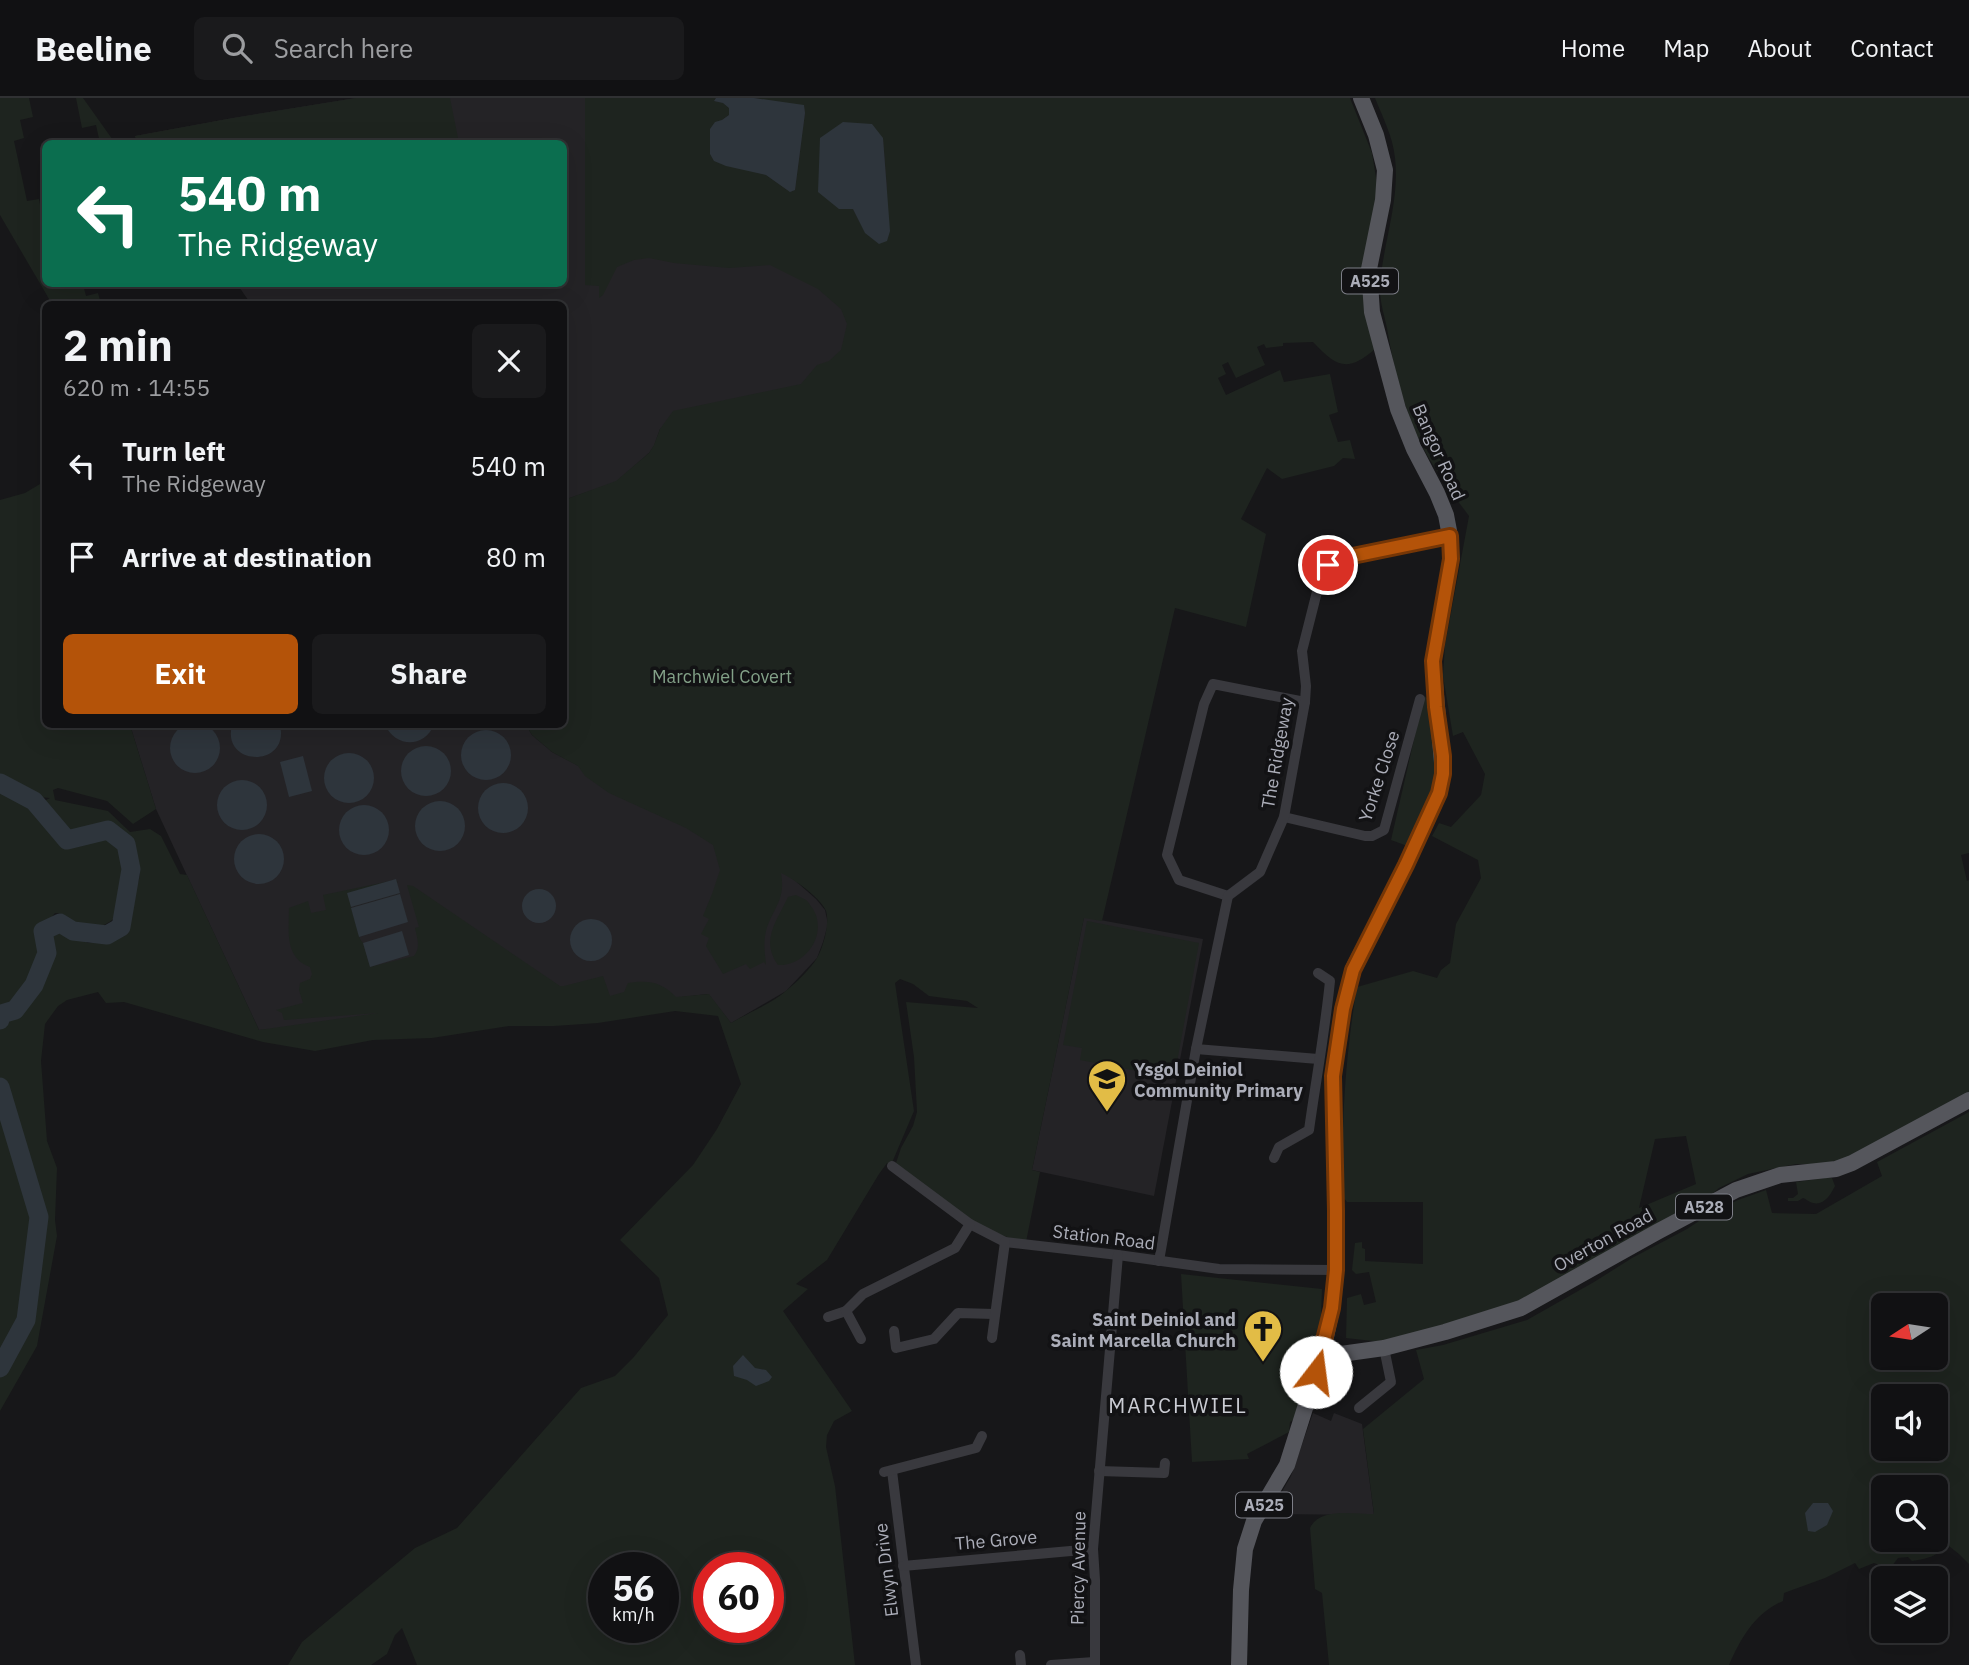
<!DOCTYPE html>
<meta charset="utf-8">
<style>
:root{--surface:#111113;--page:#1a1a1c;--text:#f1f3f6;--muted:#9c9da0;--line:#303133;--accent:#b45309}
body{margin:0;font-family:"IBM Plex Sans",sans-serif;background:var(--page);color:var(--text);height:100vh;display:flex;flex-direction:column;font-size:26px;white-space:nowrap}
*{box-sizing:border-box;margin:0}
p{font-size:23px;color:var(--muted)}
.icon{flex:none;width:38px;height:38px;fill:none;stroke:currentColor;stroke-width:2;stroke-linecap:round;stroke-linejoin:round}
.map{position:relative;flex:1;overflow:hidden}
.sheet{position:absolute;left:42px;top:203px;width:525px;height:427px;display:flex;flex-direction:column;background:var(--surface);border-radius:10px;box-shadow:0 7px 28px #0002,0 0 0 2px var(--line)}
.sheet>*{flex:none}
.top-card{position:absolute;left:42px;top:42px;width:525px;height:147px;border-radius:10px;box-shadow:0 7px 28px #0002,0 0 0 2px var(--line);background:#0b6e4f;color:#fff;overflow:hidden}
.needle{width:46px;rotate:258deg}
.controls{position:absolute;left:1871px;top:1195px;display:grid;gap:14px}
.controls a{display:grid;place-items:center;width:77px;height:77px;border-radius:10px;background:var(--surface);box-shadow:0 7px 28px #0002,0 0 0 2px var(--line);font-size:35px}
.speed{position:absolute;left:588px;top:1454px;display:flex;gap:14px;font-size:35px;font-weight:700;text-align:center}
.speed>*{display:grid;place-content:center;width:91px;height:91px;border-radius:50%;background:var(--surface);box-shadow:0 7px 28px #0002,0 0 0 2px var(--line);line-height:1}
.speed small{font-size:18px;font-weight:400}
.speed .limit{border:10px solid #d22;background:#fff;color:#111}
.pin{position:absolute;display:grid;place-items:center;width:60px;height:60px;color:#fff;margin:-30px;border:4px solid #fff;border-radius:50%;box-shadow:0 2px 7px #0007}
.me{position:absolute;width:77px;margin:-38px;rotate:15deg;stroke-linejoin:round;filter:drop-shadow(0 0 5px #0008)}
.turn{display:flex;align-items:center;gap:24px;height:147px;padding:0 21px;font-size:32px}
.turn .icon{width:91px;height:91px;stroke-width:2.5}
.turn b{display:block;font-size:49px;line-height:60px}
.round{display:grid;place-items:center;flex:none;width:74px;height:74px;border-radius:10px;background:var(--page)}
.summary{display:flex;align-items:center;justify-content:space-between;height:119px;padding:0 21px}
h1{font-size:42px;font-weight:700;line-height:52px}
.primary-button{display:flex;gap:14px;margin-top:auto;padding:14px 21px}
.primary-button a{flex:1;height:80px;border-radius:10px;background:var(--accent);color:#fff;font-size:28px;font-weight:700;line-height:80px;text-align:center}
.primary-button a+a{background:var(--page);color:var(--text)}
ul{padding:0;list-style:none}
li{display:flex;align-items:center;gap:21px;height:91px;padding:0 21px}
li div{flex:1}
li b{display:block;font-size:26px}
li em{font-style:normal}
header{display:flex;align-items:center;gap:42px;box-sizing:border-box;height:98px;padding:0 35px;background:var(--surface);border-bottom:2px solid var(--line)}
header strong{font-size:33px}
nav{display:flex;gap:38px;margin-inline-start:auto;font-size:24px}
.search{width:490px;height:63px;background:var(--page);display:flex;align-items:center;gap:18px;box-sizing:border-box;padding:0 24px;border-radius:10px;color:var(--muted);font-size:26px}
.map>svg:first-child{display:block}
.built{fill:#242326}
.green{fill:#1e241f;fill-rule:evenodd}
.water{fill:#2e353c}
.lines{fill:none;stroke-linecap:round;stroke-linejoin:round}
.river{stroke:#2e353c;stroke-width:19}
.minor{stroke:#39393e;stroke-width:10}
.primary{stroke:#55565c;stroke-width:16}
.route-casing{stroke:#753606;stroke-width:18}
.route{stroke:#b45309;stroke-width:12}
.labels{text-anchor:middle;dominant-baseline:central;stroke-width:7;stroke-linejoin:round;paint-order:stroke}
.shield{fill:#121214;stroke:#7d7e87;stroke-width:2}
.shield-label{font-size:16px;font-weight:bold;fill:#abadb8}
.street-label{font-size:18px;fill:#abadb8;stroke:#121214}
.park-label{font-size:18px;fill:#83a188;stroke:#121214}
.poi-label{font-size:18px;font-weight:bold;fill:#abadb8;stroke:#121214;text-anchor:start}
.quarter-label{font-size:21px;letter-spacing:2px;fill:#cbcdd4;stroke:#121214}
</style>
<header>
<strong>Beeline</strong>
<div class="search"><svg class="icon" aria-label="search" viewBox="0 0 24 24"><circle cx="10" cy="10" r="6"/><path d="M15 15l6 6"/></svg>Search here</div>
<nav><a>Home</a><a>Map</a><a>About</a><a>Contact</a></nav>
</header>
<div class="map">
<svg width="1969" height="1567" viewBox="0 0 1969 1567">
<rect width="100%" height="100%" fill="#171719"/>
<g class="built">
<polygon points="356,0 901,0 866,271 660,331 654,348 649,355 616,384 564,402 564,206 251,206 237,186 564,186 564,46 138,46 135,38 233,20"/>
<polygon points="130,627 526,627 532,637 552,654 791,779 816,801 825,812 828,826 823,844 817,860 786,893 731,925 708,896 485,922 259,932 156,711"/>
<polygon points="1084,819 1203,841 1154,1098 1032,1072"/>
<polygon points="1313,1315 1331,1323 1334,1315 1362,1326 1374,1417 1269,1416 1291,1378"/>
</g>
<g class="green">
<polygon points="0,0 29,0 33,19 20,22 24,40 14,43 27,103 39,101 45,133 46,186 83,186 86,198 98,195 101,206 52,206 0,117"/>
<polygon points="76,0 83,0 115,45 100,45 96,27 82,30"/>
<polygon points="356,0 450,0 459,45 138,46 135,38 233,20"/>
<path d="M 585,0 L 716,0 L 714,3 L 723,5 L 729,10 L 729,17 L 722,22 L 715,24 L 747,72 L 766,77 L 790,94 L 795,92 L 805,15 L 804,8 L 754,0 L 1350,0 L 1372,55 L 1378,92 L 1375,251 C 1347,275 1337,269 1313,244 L 1283,245 L 1283,248 L 1266,250 L 1264,246 L 1257,249 L 1265,267 L 1236,280 L 1228,264 L 1222,267 L 1226,276 L 1218,280 L 1226,297 L 1280,272 L 1284,284 L 1330,276 L 1338,314 L 1329,317 L 1338,344 L 1350,342 L 1355,361 L 1343,360 L 1334,368 L 1282,381 L 1267,370 L 1241,421 L 1266,436 L 1246,529 L 1175,510 L 1102,823 L 1084,820 L 1032,1072 L 1040,1074 L 1026,1144 C 980,1136 933,1094 895,1068 L 901,1050 L 913,1028 L 917,1014 L 914,959 L 906,904 L 978,910 L 967,903 L 929,898 L 913,886 L 900,881 L 895,885 L 914,1013 L 891,1067 L 887,1065 L 879,1076 L 827,1162 L 796,1186 L 808,1191 L 783,1213 L 852,1313 L 834,1323 L 827,1337 L 826,1349 L 835,1388 L 855,1567 L 417,1567 L 402,1530 L 395,1537 L 387,1556 L 371,1567 L 288,1567 L 302,1544 L 415,1450 L 457,1430 L 581,1290 L 615,1278 L 633,1260 L 668,1217 L 659,1180 L 620,1142 L 693,1067 L 717,1031 L 741,986 L 718,918 L 675,913 L 598,925 L 554,928 L 509,928 L 432,940 L 373,942 L 315,953 L 263,944 L 124,904 L 106,905 L 98,894 L 67,902 L 58,908 L 45,926 L 41,963 L 47,1043 L 57,1070 L 55,1122 L 57,1138 L 37,1248 L 0,1313 L 0,1006 L 3,1010 L 9,1011 L 0,979 L 0,929 L 8,919 L 22,913 L 35,897 L 55,857 L 55,849 L 51,838 L 51,833 C 67,827 75,840 88,845 L 96,844 L 106,839 L 109,843 C 130,839 131,830 130,812 C 130,799 139,788 140,775 C 140,767 135,757 132,749 C 121,716 102,726 75,731 C 70,732 63,733 58,731 C 50,728 47,711 44,703 L 50,700 L 39,699 L 35,694 L 0,682 L 0,402 L 25,395 L 45,383 L 46,626 L 130,627 L 156,711 L 133,726 L 107,703 L 58,690 L 53,692 L 55,702 L 108,713 L 130,734 L 150,731 L 161,738 L 180,776 L 187,777 L 259,932 L 378,915 L 284,922 L 282,915 L 276,912 L 303,905 L 299,892 L 300,885 L 310,881 L 312,876 L 310,869 C 284,859 289,833 289,810 L 308,803 L 311,815 L 326,812 L 323,797 L 395,782 L 398,784 L 348,797 L 360,841 L 363,845 L 370,869 L 414,858 C 421,849 417,840 415,830 L 419,829 L 407,787 L 413,788 L 560,888 L 564,888 L 603,878 L 610,898 L 624,894 L 628,885 C 650,882 661,884 676,899 L 709,896 L 731,925 C 748,915 773,905 787,892 C 796,885 811,870 817,860 C 823,850 830,825 826,813 C 820,799 794,781 781,775 C 786,803 773,809 766,833 C 763,845 765,856 766,867 L 764,864 L 750,871 L 746,866 L 723,876 L 706,848 L 709,840 L 701,836 L 709,821 L 703,818 L 712,796 L 720,772 L 713,747 L 686,730 L 609,695 L 585,678 L 578,668 L 552,654 L 532,637 L 526,627 L 564,626 L 564,402 L 616,383 L 649,355 L 654,347 L 660,331 L 673,313 L 801,286 L 817,267 L 829,263 L 841,252 L 847,226 L 841,211 L 818,191 L 770,167 L 729,170 L 674,165 L 649,160 L 634,162 L 617,169 L 603,197 L 599,200 L 599,188 L 585,187 ZM 883,40 L 887,90 L 860,125 L 853,111 ZM 604,1470 L 663,1470 L 663,1530 L 604,1530 ZM 709,1470 L 768,1470 L 768,1530 L 709,1530 Z"/>
<path d="M 1375,0 L 1969,0 L 1969,755 L 1961,757 L 1967,783 L 1969,782 L 1969,994 L 1848,1061 L 1821,1066 L 1796,1066 L 1748,1076 L 1719,1090 L 1701,1106 L 1534,1199 L 1391,1245 L 1346,1240 L 1347,1200 L 1361,1196 L 1364,1207 L 1376,1204 L 1369,1174 L 1356,1176 L 1352,1172 L 1355,1145 L 1362,1144 L 1362,1150 L 1365,1151 L 1365,1163 L 1423,1166 L 1423,1104 L 1347,1104 L 1343,1099 C 1341,1028 1345,959 1357,889 L 1413,873 L 1437,880 L 1441,872 L 1450,865 L 1456,826 L 1481,780 L 1478,762 L 1432,738 L 1439,725 L 1451,729 L 1481,697 L 1485,676 L 1463,634 L 1453,638 L 1443,578 L 1445,547 L 1469,418 C 1451,394 1433,370 1419,342 C 1403,308 1393,267 1387,230 C 1384,216 1379,201 1380,187 C 1383,145 1400,103 1395,60 C 1393,39 1383,20 1375,0 ZM 1686,1038 L 1696,1086 L 1639,1110 L 1655,1041 Z"/>
<polygon points="1424,598 1430,602 1437,685 1410,749 1391,742"/>
<path d="M 0,692 C 11,697 27,700 36,708 C 50,719 44,741 64,747 C 75,750 81,744 90,740 C 98,736 109,737 117,739 C 130,757 130,776 124,796 C 122,805 119,815 113,821 C 110,824 107,825 104,827 C 100,831 97,836 91,836 C 76,835 72,815 55,815 L 51,820 L 40,825 L 39,828 L 45,851 L 34,881 L 21,905 L 9,908 L 0,914 Z"/>
<path d="M 796,797 C 799,799 803,800 806,802 C 809,804 811,809 813,811 C 828,836 806,868 778,867 C 760,842 777,823 788,799 Z"/>
<polygon points="1087,823 1199,845 1174,980 1080,962 1082,950 1063,947"/>
<path d="M 1969,1014 L 1969,1466 L 1959,1456 L 1945,1445 C 1940,1459 1925,1461 1912,1463 L 1908,1459 L 1898,1460 L 1892,1468 L 1885,1469 L 1874,1465 L 1859,1471 L 1855,1465 L 1825,1480 L 1784,1495 L 1783,1503 C 1755,1515 1741,1540 1729,1567 L 1329,1567 L 1322,1495 L 1315,1491 L 1310,1430 C 1319,1409 1354,1416 1374,1416 L 1363,1331 L 1424,1281 L 1416,1252 L 1443,1247 L 1527,1222 L 1594,1184 L 1632,1160 L 1687,1131 L 1711,1115 L 1738,1102 L 1766,1092 L 1772,1115 L 1816,1116 L 1882,1078 L 1877,1064 ZM 1883,1208 L 1936,1208 L 1936,1260 L 1883,1260 ZM 1883,1298 L 1936,1298 L 1936,1351 L 1883,1351 ZM 1883,1390 L 1936,1390 L 1936,1442 L 1883,1442 Z"/>
<path d="M 1825,1080 L 1832,1080 L 1835,1088 C 1831,1096 1824,1108 1813,1105 C 1809,1104 1806,1101 1803,1100 L 1798,1103 L 1788,1103 L 1788,1100 L 1793,1100 L 1798,1096 L 1796,1084 Z"/>
<polygon points="1181,1176 1322,1191 1320,1242 1296,1320 1290,1324 1289,1334 1247,1356 1249,1361 1192,1364"/>
</g>
<g class="water">
<polygon points="716,0 754,0 804,7 805,15 795,92 790,94 766,77 726,68 714,63 710,56 710,31 715,24 722,22 729,17 729,10 723,5 714,3"/>
<polygon points="843,24 872,26 883,40 890,133 887,143 879,146 865,135 853,111 839,111 818,94 820,40"/>
<circle cx="195" cy="650" r="25"/>
<path d="M 232,627 L 280,627 C 290,670 221,669 232,627 Z"/>
<path d="M 385,627 L 434,627 C 424,650 396,650 385,627 Z"/>
<circle cx="486" cy="657" r="25"/>
<circle cx="426" cy="673" r="25"/>
<circle cx="349" cy="680" r="25"/>
<polygon points="303,658 312,693 289,699 280,664"/>
<circle cx="242" cy="707" r="25"/>
<circle cx="503" cy="710" r="25"/>
<circle cx="440" cy="728" r="25"/>
<circle cx="364" cy="732" r="25"/>
<circle cx="259" cy="761" r="25"/>
<polygon points="396,781 400,795 351,809 347,795"/>
<circle cx="539" cy="808" r="17"/>
<polygon points="400,796 408,824 359,839 351,810"/>
<circle cx="591" cy="842" r="21"/>
<polygon points="402,833 409,857 370,869 363,845"/>
<polygon points="743,1257 755,1270 766,1272 772,1279 769,1283 756,1288 747,1282 734,1278 733,1268"/>
<polygon points="1813,1405 1828,1405 1833,1413 1827,1427 1815,1434 1808,1433 1805,1415"/>
</g>
<g class="lines">
<g class="river">
<polyline points="0,685 34,703 67,742 108,732 126,746 131,771 121,829 107,837 73,833 60,825 43,833 47,855 34,887 15,912 1,916 0,922"/>
<polyline points="0,989 39,1119 26,1222 0,1270"/>
</g>
<g class="minor">
<polyline points="1284,719 1365,738 1372,738 1384,732 1420,601"/>
<polyline points="1228,798 1179,782 1167,757 1204,606 1213,586 1305,604"/>
<polyline points="1196,951 1318,961"/>
<path d="M 1274,1060 L 1279,1049 L 1309,1032 C 1316,982 1325,933 1330,883 L 1318,875"/>
<polyline points="892,1068 970,1126 1005,1144 1118,1157 1219,1171 1336,1172"/>
<polyline points="1159,1163 1196,951 1228,798 1260,774 1284,719 1305,604 1306,588 1302,553 1321,478 1323,473 1333,462 1450,438"/>
<polyline points="828,1219 846,1213"/>
<polyline points="894,1233 896,1250 934,1241 958,1215 994,1216"/>
<polyline points="992,1240 1005,1144"/>
<polyline points="861,1241 846,1213 863,1196 955,1150 970,1126"/>
<polyline points="1359,1310 1391,1284 1384,1250"/>
<polyline points="892,1373 916,1567"/>
<polyline points="1099,1373 1164,1375 1165,1365"/>
<polyline points="884,1374 976,1350 982,1338"/>
<polyline points="903,1468 1093,1451"/>
<polyline points="1020,1557 1021,1567"/>
<polyline points="1051,1567 1094,1564"/>
<polyline points="1095,1567 1095,1482 1093,1451 1118,1157"/>
</g>
<g class="primary">
<polyline points="1323,1253 1341,1256 1384,1250 1445,1234 1521,1210 1657,1134 1736,1092 1780,1077 1836,1071 1852,1065 1969,1002"/>
<polyline points="1239,1567 1241,1492 1245,1451 1254,1423 1287,1367 1323,1253 1332,1210 1336,1172 1336,1113 1333,978 1343,911 1353,871 1406,767 1439,695 1443,676 1433,563 1451,462 1450,438 1446,417 1437,395 1414,351 1398,311 1372,214 1369,171 1383,102 1385,72 1376,37 1361,0"/>
</g>
</g>
<g class="lines">
<g class="route-casing">
<polyline id="route" points="1316,1274 1332,1210 1336,1172 1336,1113 1333,978 1343,911 1353,872 1406,767 1439,695 1443,676 1443,658 1436,609 1433,563 1451,461 1450,438 1333,462 1328,467"/>
</g>
<use href="#route" class="route"/>
</g>
<defs>
<g id="school-pin" transform="scale(2.0125)"><path d="M0 17L-7.5 6A9.5 9.5 0 1 1 7.5 6Z" fill="#e2bc46" stroke="#121214"/><path d="M0-5L7-2L0 1L-7-2ZM-4 1L0 2.5L4 1V4Q0 6-4 4Z" fill="#111"/></g>
<g id="church-pin" transform="scale(2.0125)"><path d="M0 17L-7.5 6A9.5 9.5 0 1 1 7.5 6Z" fill="#e2bc46" stroke="#121214"/><path d="M-1.2-6h2.4v3.5h3.3v2.4h-3.3V6h-2.4V-.1h-3.3v-2.4h3.3Z" fill="#111"/></g>
</defs>
<g fill-rule="evenodd">
<use href="#school-pin" x="1107" y="981"/>
<use href="#church-pin" x="1263" y="1231"/>
</g>
<g class="labels">
<g class="shield">
<rect x="1342" y="170.5" width="56" height="25" rx="5"/>
<rect x="1676" y="1096.5" width="56" height="25" rx="5"/>
<rect x="1236" y="1394.5" width="56" height="25" rx="5"/>
</g>
<g class="shield-label">
<text x="1370" y="183">A525</text>
<text x="1704" y="1109">A528</text>
<text x="1264" y="1407">A525</text>
</g>
<g class="street-label">
<text transform="translate(1439 354) rotate(66)">Bangor Road</text>
<text transform="translate(1277 655) rotate(-80)">The Ridgeway</text>
<text transform="translate(1379 678) rotate(-72)">Yorke Close</text>
<text transform="translate(1104 1139) rotate(7)">Station Road</text>
<text transform="translate(1603 1142) rotate(-29)">Overton Road</text>
<text transform="translate(996 1442) rotate(-5)">The Grove</text>
<text transform="translate(1078 1470) rotate(-89)">Piercy Avenue</text>
<text transform="translate(886 1472) rotate(-97)">Elwyn Drive</text>
</g>
<g class="park-label">
<text x="722" y="578">Marchwiel Covert</text>
</g>
<g class="poi-label">
<text x="1134" y="971">Ysgol Deiniol<tspan x="1134" dy="21">Community Primary</tspan></text>
<text x="1236" y="1221" text-anchor="end">Saint Deiniol and<tspan x="1236" dy="21">Saint Marcella Church</tspan></text>
</g>
<g class="quarter-label">
<text x="1178" y="1307">MARCHWIEL</text>
</g>
</g>
</svg>
<div class="controls">
<a><svg class="needle" viewBox="-14 -14 28 28"><path d="M0-13l5 13h-10z" fill="#e53935"/><path d="M0 13l5-13h-10z" fill="#9c9da0"/></svg></a>
<a><svg class="icon" aria-label="sound" viewBox="0 0 24 24"><path d="M4 9h4l5-4v14l-5-4H4zM17 9q2 3 0 6"/></svg></a>
<a><svg class="icon" aria-label="search" viewBox="0 0 24 24"><circle cx="10" cy="10" r="6"/><path d="M15 15l6 6"/></svg></a>
<a><svg class="icon" aria-label="layers" viewBox="0 0 24 24"><path d="M12 4l9 5-9 5-9-5zM3 14l9 5 9-5"/></svg></a>
</div>
<div class="speed"><div>56<small>km/h</small></div><div class="limit">60</div></div>
<div class="pin" style="left:1328px;top:467px;background:#d93025"><svg class="icon" aria-label="arrive" viewBox="0 0 24 24"><path d="M6 21V4h12l-3 4 3 4H6"/></svg></div>
<svg class="me" style="left:1316px;top:1274px" viewBox="-20 -20 40 40"><circle r="19" fill="#fff"/><path d="M0-13L10 11 0 6-10 11z" fill="#b45309"/></svg>
<div class="top-card">
<div class="turn"><svg class="icon" aria-label="left" viewBox="0 0 24 24"><path d="M17 20v-9H6M10 6l-5 5 5 5"/></svg><div><b>540 m</b>The Ridgeway</div></div>
</div>
<section class="sheet">
<div class="summary"><div><h1>2 min</h1><p>620 m · 14:55</p></div><a class="round"><svg class="icon" aria-label="close" viewBox="0 0 24 24"><path d="M6 6l12 12M18 6L6 18"/></svg></a></div>
<ul>
<li><svg class="icon" aria-label="left" viewBox="0 0 24 24"><path d="M17 20v-9H6M10 6l-5 5 5 5"/></svg><div><b>Turn left</b><p>The Ridgeway</p></div><em>540 m</em></li>
<li><svg class="icon" aria-label="arrive" viewBox="0 0 24 24"><path d="M6 21V4h12l-3 4 3 4H6"/></svg><div><b>Arrive at destination</b></div><em>80 m</em></li>
</ul>
<div class="primary-button"><a>Exit</a><a>Share</a></div>
</section>
</div>
